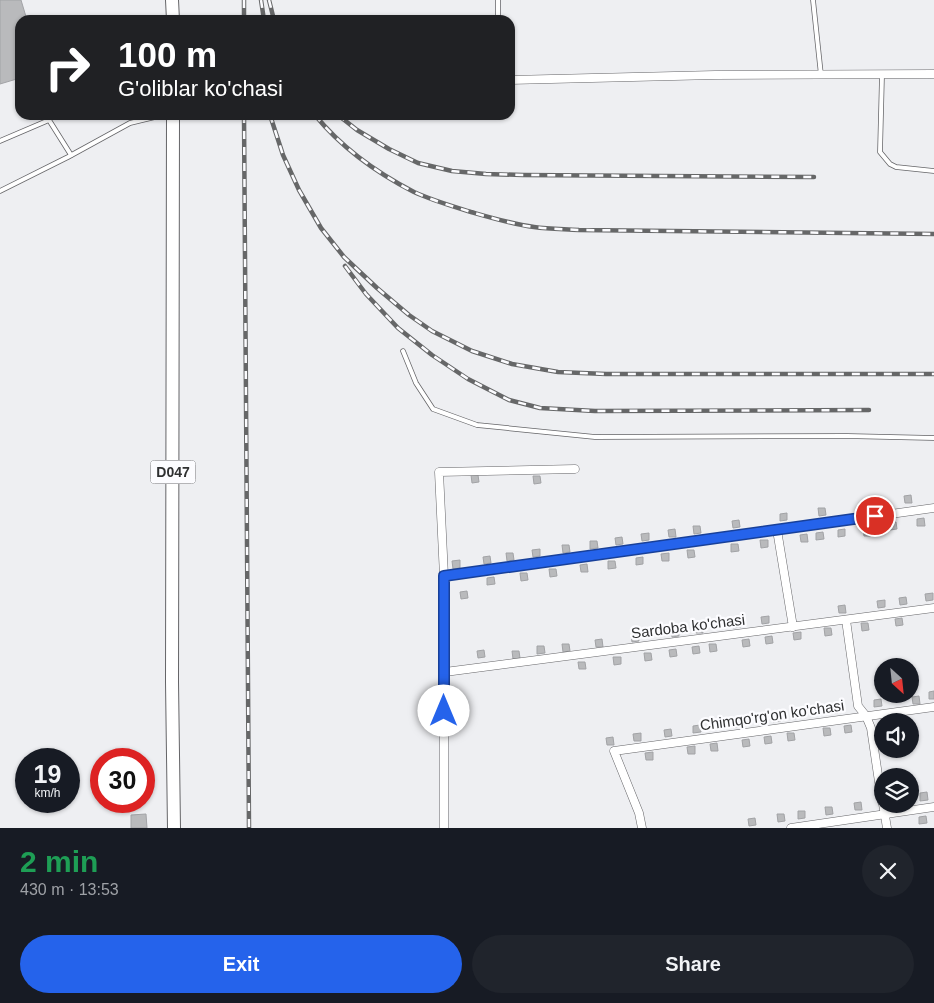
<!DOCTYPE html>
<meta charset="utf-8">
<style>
:root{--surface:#171b24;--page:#20242c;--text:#f1f3f6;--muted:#9ea1a6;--accent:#2563eb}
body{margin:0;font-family:Arial,sans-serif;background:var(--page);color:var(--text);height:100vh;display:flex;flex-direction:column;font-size:19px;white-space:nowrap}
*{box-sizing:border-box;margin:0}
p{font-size:16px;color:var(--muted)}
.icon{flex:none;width:28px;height:28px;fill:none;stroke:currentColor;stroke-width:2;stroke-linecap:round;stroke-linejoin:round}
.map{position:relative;height:828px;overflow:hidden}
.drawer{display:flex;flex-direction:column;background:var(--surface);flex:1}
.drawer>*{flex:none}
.hud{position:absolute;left:15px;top:15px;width:500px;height:105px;border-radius:15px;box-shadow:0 1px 4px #0004;background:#202124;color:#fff;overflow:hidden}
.needle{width:32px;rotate:153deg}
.tools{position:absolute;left:874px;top:658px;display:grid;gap:10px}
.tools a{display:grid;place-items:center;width:45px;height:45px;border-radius:50%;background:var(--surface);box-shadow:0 1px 4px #0004;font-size:25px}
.speed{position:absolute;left:15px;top:748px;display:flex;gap:10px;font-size:25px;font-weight:700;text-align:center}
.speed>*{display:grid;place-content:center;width:65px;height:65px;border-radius:50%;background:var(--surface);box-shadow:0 1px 4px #0004;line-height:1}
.speed small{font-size:12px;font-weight:400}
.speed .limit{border:8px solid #d22;background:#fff;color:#111}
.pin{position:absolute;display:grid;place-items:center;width:42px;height:42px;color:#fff;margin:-21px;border:2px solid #fff;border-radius:50%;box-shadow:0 1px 5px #0007}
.me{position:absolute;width:55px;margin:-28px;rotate:0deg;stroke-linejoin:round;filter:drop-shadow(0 0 4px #0008)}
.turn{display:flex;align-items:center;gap:18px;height:105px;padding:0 20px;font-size:22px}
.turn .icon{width:65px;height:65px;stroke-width:2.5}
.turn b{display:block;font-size:35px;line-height:42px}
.round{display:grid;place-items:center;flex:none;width:52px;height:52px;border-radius:26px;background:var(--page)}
.overview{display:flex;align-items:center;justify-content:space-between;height:85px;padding:0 20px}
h1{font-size:30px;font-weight:600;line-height:38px;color:#1e9e55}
.button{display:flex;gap:10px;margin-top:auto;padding:10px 20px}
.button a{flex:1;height:58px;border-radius:30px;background:var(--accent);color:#fff;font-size:20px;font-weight:600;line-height:58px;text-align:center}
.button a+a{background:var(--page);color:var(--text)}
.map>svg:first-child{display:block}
.building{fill:#b9babc;stroke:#a2a3a6}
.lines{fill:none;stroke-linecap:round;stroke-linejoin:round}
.lane-casing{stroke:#656568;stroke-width:5.5}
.street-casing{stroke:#656568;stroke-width:9}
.primary-casing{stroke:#656568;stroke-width:14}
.lane{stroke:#fff;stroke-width:4}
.street{stroke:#fff;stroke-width:8}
.primary{stroke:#fff;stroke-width:12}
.rail-casing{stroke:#666768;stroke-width:4.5}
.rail{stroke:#fcfcff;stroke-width:2.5;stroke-dasharray:8;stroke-linecap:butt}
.route-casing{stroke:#184099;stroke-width:12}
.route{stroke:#2563eb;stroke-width:9}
.labels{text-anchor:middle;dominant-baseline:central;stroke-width:4.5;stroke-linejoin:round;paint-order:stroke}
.shield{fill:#fcfcff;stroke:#6c6d6f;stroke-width:1}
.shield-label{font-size:14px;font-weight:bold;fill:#2f3031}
.street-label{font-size:15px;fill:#2f3031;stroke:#fcfcff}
</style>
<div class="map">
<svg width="934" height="828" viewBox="0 0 934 828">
<rect width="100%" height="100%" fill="#eeeff2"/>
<g class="building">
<polygon points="0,0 21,0 27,20 20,20 20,78 0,84"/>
<polygon points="471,475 478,475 479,482 472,483"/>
<polygon points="533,476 540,476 541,483 534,484"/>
<polygon points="911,495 912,503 905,503 904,496"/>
<polygon points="868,501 868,509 861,510 860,502"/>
<polygon points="818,508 825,508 826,515 819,516"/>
<polygon points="787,513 787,520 780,521 780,514"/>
<polygon points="924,518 925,526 917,526 917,519"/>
<polygon points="739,520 740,527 733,528 732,521"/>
<polygon points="896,522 897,529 890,530 889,523"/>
<polygon points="693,526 700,526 701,533 694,534"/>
<polygon points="871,528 871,536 864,536 863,529"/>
<polygon points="675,529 676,537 669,537 668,530"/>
<polygon points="845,529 845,536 838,537 838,530"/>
<polygon points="823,532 824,539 816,540 816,533"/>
<polygon points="649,533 649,540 642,541 641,534"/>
<polygon points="807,534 808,542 801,542 800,535"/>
<polygon points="622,537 623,544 616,545 615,538"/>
<polygon points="760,540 768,540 768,547 761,548"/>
<polygon points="590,541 597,541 598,548 590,549"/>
<polygon points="731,544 738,544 739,551 731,552"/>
<polygon points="562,545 569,545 570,552 563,553"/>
<polygon points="540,549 540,556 533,557 532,550"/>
<polygon points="687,550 694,550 695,557 688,558"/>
<polygon points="506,553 513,553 514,560 507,561"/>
<polygon points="669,553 669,561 662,561 661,554"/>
<polygon points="490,556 491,563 484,564 483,557"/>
<polygon points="643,557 643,564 636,565 636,558"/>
<polygon points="460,560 460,568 453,569 452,561"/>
<polygon points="608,561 615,561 616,568 608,569"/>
<polygon points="587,564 588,572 581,572 580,565"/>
<polygon points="549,569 556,569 557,576 550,577"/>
<polygon points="520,573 527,573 528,580 521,581"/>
<polygon points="494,577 495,584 487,585 487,578"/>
<polygon points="467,591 468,598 461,599 460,592"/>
<polygon points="933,593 933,600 926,601 925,594"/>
<polygon points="906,597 907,604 900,605 899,598"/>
<polygon points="885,600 885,607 878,608 877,601"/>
<polygon points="845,605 846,613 839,613 838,606"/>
<polygon points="769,616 769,623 762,624 761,617"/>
<polygon points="902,618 903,625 896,626 895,619"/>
<polygon points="740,620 741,627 733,628 733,621"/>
<polygon points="861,623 868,623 869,630 862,631"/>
<polygon points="702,625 703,633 696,633 695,626"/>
<polygon points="824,628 831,628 832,635 825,636"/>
<polygon points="671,629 678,629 679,636 672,637"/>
<polygon points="801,632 801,639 794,640 793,633"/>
<polygon points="638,634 639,641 632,642 631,635"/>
<polygon points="772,636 773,643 766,644 765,637"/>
<polygon points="602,639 603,647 596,647 595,640"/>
<polygon points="749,639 750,646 743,647 742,640"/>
<polygon points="562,644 569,644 570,651 563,652"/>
<polygon points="709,644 716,644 717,651 710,652"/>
<polygon points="537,646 544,646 545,653 537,654"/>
<polygon points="699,646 700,653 693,654 692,647"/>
<polygon points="676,649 677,656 670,657 669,650"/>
<polygon points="484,650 485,657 478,658 477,651"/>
<polygon points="512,651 519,651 520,658 513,659"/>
<polygon points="644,653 651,653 652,660 645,661"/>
<polygon points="613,657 621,657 621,664 614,665"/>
<polygon points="578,662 585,662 586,669 579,669"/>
<polygon points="934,691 934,699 929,699 929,692"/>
<polygon points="919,696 920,704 913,704 912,697"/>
<polygon points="881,699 882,706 874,707 874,700"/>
<polygon points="837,705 838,713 830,713 830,706"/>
<polygon points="792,711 800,711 800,718 793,719"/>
<polygon points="772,714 780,714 781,721 773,722"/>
<polygon points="741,719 742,726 735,727 734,720"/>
<polygon points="700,725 701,732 693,733 693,726"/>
<polygon points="851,725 852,732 845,733 844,726"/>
<polygon points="823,728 830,728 831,735 824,736"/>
<polygon points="671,729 672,736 665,737 664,730"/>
<polygon points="641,733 641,741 634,741 633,734"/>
<polygon points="787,733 794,733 795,740 788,741"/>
<polygon points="771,736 772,743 765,744 764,737"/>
<polygon points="613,737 614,745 607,745 606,738"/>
<polygon points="749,739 750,746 743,747 742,740"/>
<polygon points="717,743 718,751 711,751 710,744"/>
<polygon points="695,746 695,754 688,754 687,747"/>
<polygon points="653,752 653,760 646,760 645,753"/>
<polygon points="927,792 928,800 920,801 920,793"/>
<polygon points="861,802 862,810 855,810 854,803"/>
<polygon points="825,807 832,807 833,814 826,815"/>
<polygon points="798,811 805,811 805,818 798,819"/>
<polygon points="146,814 147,828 131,828 131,815"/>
<polygon points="777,814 784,814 785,821 778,822"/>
<polygon points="926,816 927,823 919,824 919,817"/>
<polygon points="755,818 756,825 749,826 748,819"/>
</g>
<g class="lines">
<g class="lane-casing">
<g id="lane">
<polyline points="813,0 821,75"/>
<polyline points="498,20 498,0"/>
<polyline points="882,75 880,152 890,164 896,167 934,171"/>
<polyline points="0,141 49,120 71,155"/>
<polyline points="0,191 68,157 130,123 163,115"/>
<polyline points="403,351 416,383 433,409 477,425 595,437 847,436 934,438"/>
</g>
</g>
<g class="street-casing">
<g id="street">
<polyline points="510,80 715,75 934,74"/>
<polyline points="777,530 793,627"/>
<polyline points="444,576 934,508"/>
<polyline points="846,620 858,706 866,716 871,728 882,802"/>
<polyline points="445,672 934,608"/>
<polyline points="883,804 887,828"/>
<polyline points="444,828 444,576 439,472 575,469"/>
<polyline points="642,828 639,813 614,751 934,707"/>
<polyline points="791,828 934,807"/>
</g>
</g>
<g class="primary-casing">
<g id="primary">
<polyline points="172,0 173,20"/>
<polyline points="173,115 172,682 174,828"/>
</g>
</g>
<use href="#lane" class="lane"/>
<use href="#street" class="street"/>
<use href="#primary" class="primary"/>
<g class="rail-casing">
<g id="rail">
<polyline points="244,0 244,20"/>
<polyline points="261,0 264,20"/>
<polyline points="269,0 274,20"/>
<polyline points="244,115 249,828"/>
<polyline points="270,115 283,155 299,190 321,228 344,257 377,288 409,315 432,331 472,351 512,364 558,372 606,374 934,374"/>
<path d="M 315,115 C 341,147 377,173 414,192 C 431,200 452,206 471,212 C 492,218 512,224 534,227 C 549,229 564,229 579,230 L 934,234"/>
<polyline points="338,115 357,130 389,149 418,163 452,171 486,174 523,175 814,177"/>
<polyline points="345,266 366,294 398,328 432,355 468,379 509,400 540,408 595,411 869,410"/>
</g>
</g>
<use href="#rail" class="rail"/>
</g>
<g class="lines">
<g class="route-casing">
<polyline id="route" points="444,711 444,576 875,516"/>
</g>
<use href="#route" class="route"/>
</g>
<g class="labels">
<rect class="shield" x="150.5" y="460.5" width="45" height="23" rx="4"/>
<g class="shield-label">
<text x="173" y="472">D047</text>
</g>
<g class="street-label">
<text transform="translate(688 626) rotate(-7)">Sardoba ko'chasi</text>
<text transform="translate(772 715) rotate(-8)">Chimqo'rg'on ko'chasi</text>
</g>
</g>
</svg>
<div class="tools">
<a><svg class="needle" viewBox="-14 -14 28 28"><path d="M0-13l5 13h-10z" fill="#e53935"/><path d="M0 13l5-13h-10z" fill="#9ea1a6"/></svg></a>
<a><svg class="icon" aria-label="sound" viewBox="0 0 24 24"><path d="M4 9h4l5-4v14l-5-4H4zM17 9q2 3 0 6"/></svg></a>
<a><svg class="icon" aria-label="layers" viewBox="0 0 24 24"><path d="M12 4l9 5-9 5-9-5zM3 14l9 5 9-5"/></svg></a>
</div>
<div class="speed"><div>19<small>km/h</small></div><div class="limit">30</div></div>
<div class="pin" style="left:875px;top:516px;background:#d93025"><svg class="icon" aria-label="arrive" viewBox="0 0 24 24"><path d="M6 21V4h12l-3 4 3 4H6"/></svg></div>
<svg class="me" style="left:444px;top:711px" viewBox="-20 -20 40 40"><circle r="19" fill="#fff"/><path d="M0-13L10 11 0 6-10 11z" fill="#2563eb"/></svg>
<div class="hud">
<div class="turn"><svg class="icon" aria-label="right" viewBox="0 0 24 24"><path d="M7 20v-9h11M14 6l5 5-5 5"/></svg><div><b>100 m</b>G'oliblar ko'chasi</div></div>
</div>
</div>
<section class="drawer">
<div class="overview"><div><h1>2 min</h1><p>430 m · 13:53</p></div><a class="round"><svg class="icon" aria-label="close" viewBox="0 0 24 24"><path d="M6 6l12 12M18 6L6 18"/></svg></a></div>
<div class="button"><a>Exit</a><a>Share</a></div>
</section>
